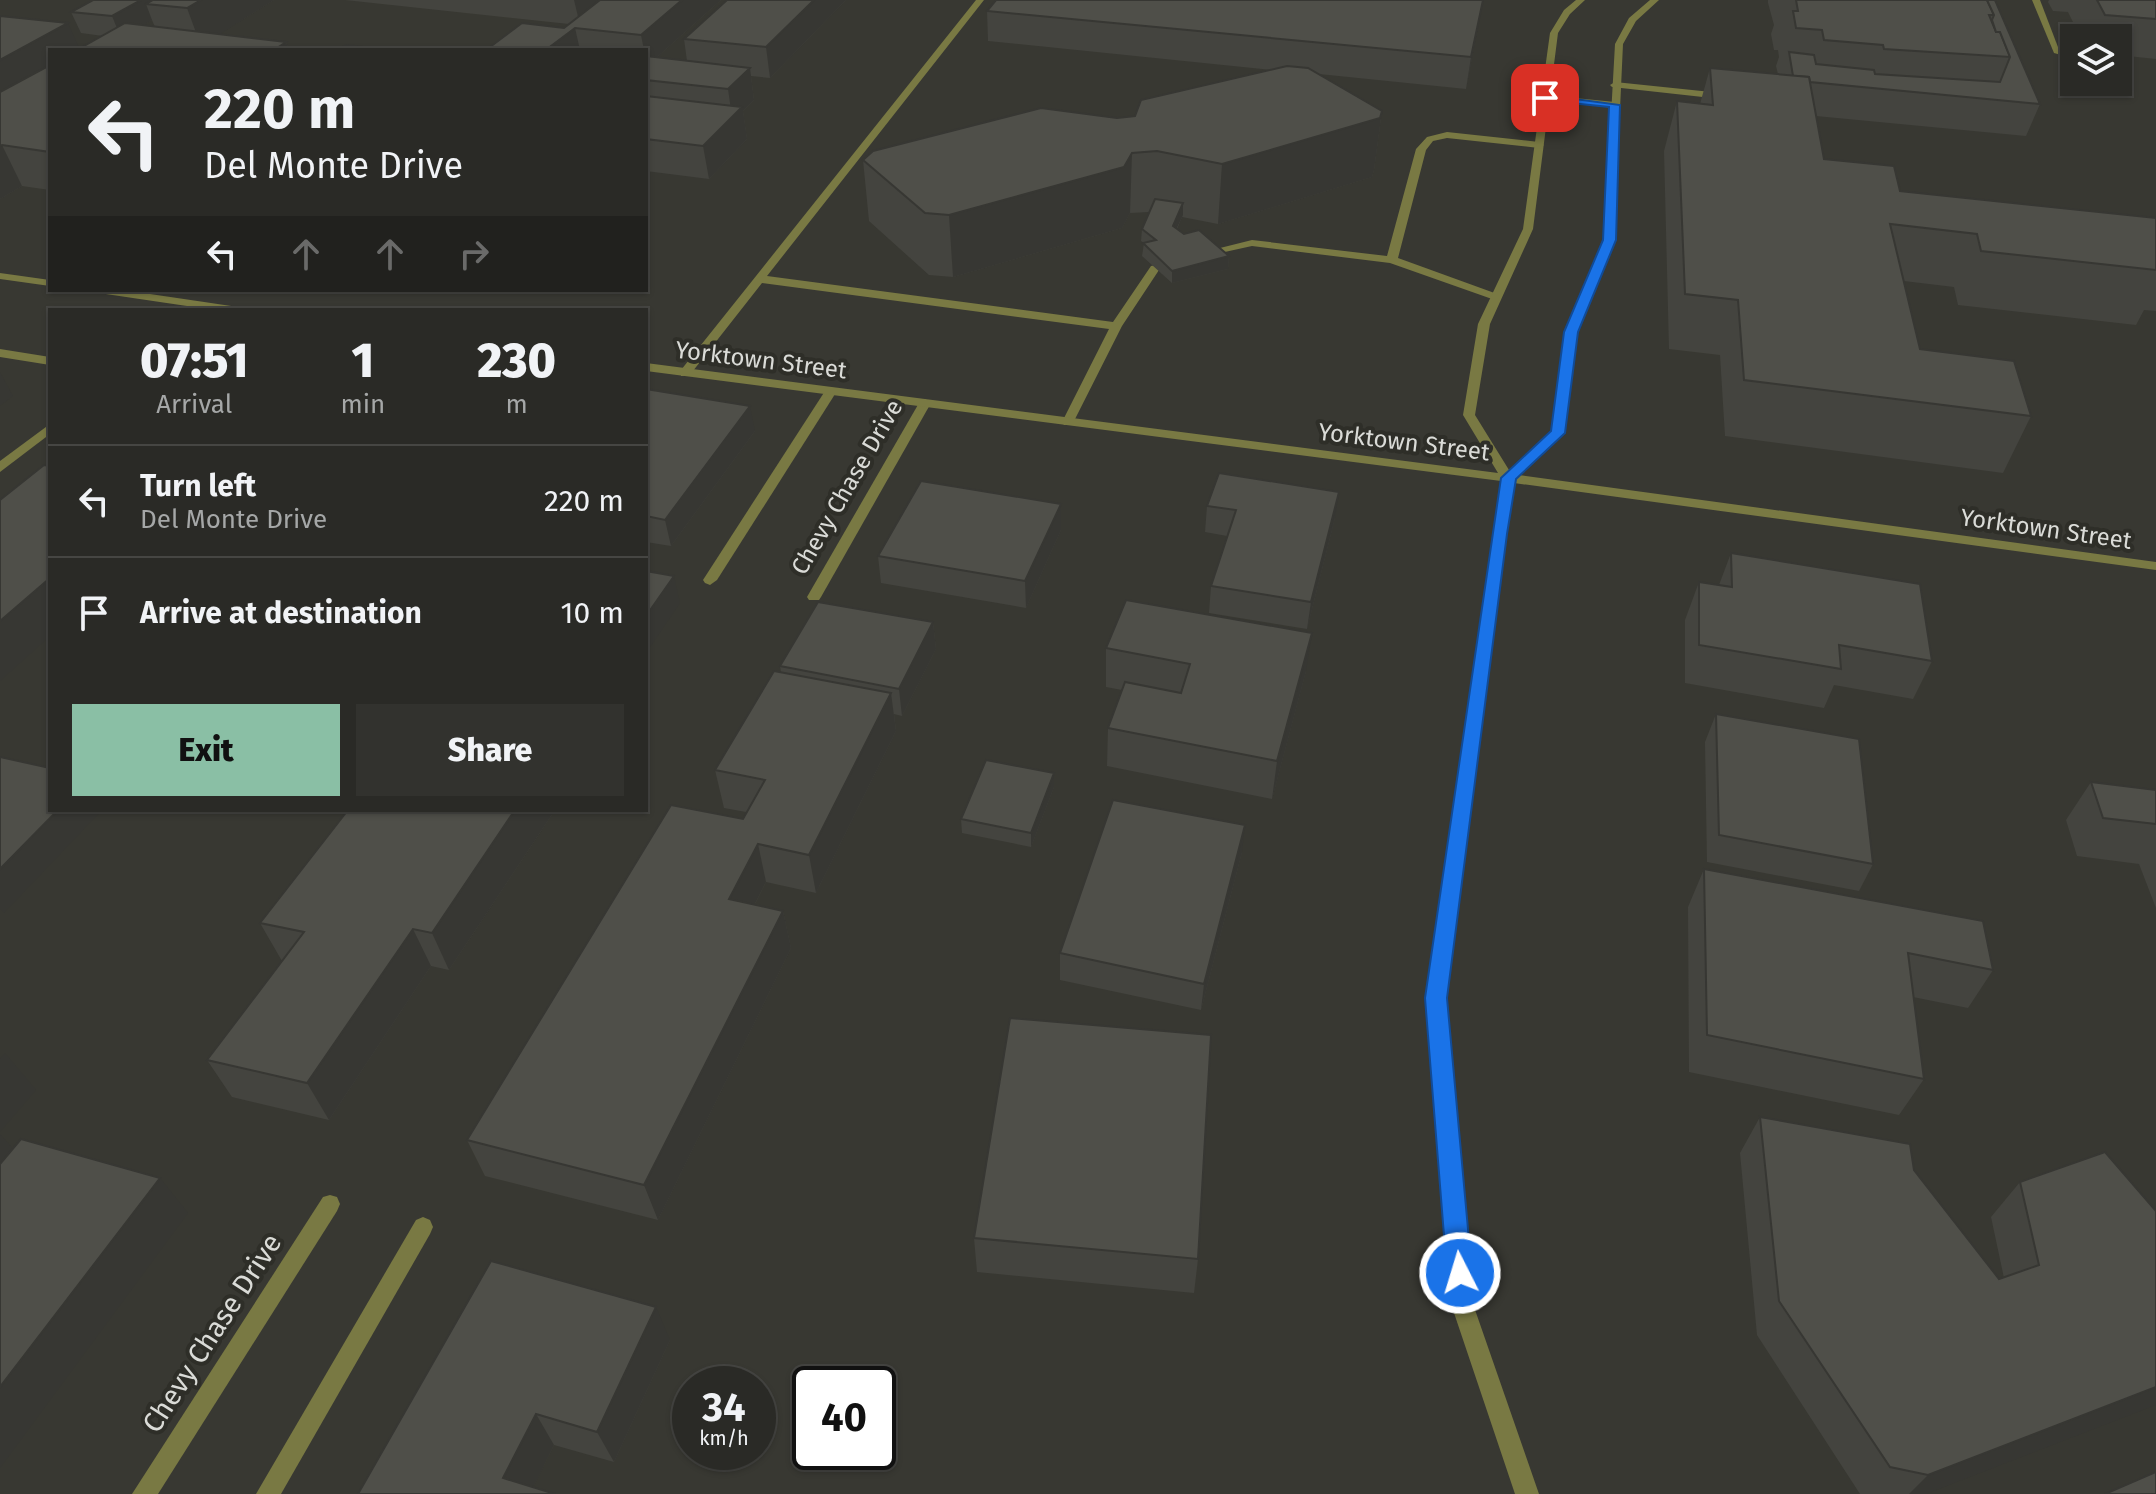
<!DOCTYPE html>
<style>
:root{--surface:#2a2a26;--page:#32322e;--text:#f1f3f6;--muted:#a5a7a7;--line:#464643;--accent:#8abfa5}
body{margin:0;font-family:"Fira Sans",sans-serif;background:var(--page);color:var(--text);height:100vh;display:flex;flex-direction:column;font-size:30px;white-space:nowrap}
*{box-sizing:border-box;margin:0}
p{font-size:26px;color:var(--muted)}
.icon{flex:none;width:44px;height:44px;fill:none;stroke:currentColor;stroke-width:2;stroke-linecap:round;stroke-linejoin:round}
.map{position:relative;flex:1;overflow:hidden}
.drawer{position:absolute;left:48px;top:308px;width:600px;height:504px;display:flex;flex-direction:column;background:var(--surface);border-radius:0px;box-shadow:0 2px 6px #0004,0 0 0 2px var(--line)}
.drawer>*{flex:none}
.top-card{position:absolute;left:48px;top:48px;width:600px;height:244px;border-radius:0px;box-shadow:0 2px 6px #0004,0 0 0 2px var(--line);background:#2a2a26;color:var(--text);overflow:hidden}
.tools{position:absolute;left:2060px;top:24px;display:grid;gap:16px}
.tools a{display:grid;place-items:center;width:72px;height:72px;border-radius:0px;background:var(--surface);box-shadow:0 2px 6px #0004,0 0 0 2px var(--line);font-size:40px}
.speed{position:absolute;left:672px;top:1366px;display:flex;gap:16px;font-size:40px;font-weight:700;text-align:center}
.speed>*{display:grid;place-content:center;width:104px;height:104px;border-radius:50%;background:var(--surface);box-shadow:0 2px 6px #0004,0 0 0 2px var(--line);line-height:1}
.speed small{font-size:20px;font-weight:400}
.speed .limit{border:4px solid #111;border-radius:12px;background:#fff;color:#111}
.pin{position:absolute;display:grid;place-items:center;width:68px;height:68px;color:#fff;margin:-34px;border-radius:16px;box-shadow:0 4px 12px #0006}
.me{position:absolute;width:88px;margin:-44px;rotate:355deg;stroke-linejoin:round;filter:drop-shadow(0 0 6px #0008)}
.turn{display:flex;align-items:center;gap:28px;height:168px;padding:0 24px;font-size:36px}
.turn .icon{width:104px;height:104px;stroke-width:2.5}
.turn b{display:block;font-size:56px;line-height:68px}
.lanes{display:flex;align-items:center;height:76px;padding:0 24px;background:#0003;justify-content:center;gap:40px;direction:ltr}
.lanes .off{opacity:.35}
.eta{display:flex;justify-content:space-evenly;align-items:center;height:136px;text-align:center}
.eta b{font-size:48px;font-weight:800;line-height:56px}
.cta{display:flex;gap:16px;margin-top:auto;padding:16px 24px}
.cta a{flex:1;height:92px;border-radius:0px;background:var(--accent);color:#111;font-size:32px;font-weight:800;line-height:92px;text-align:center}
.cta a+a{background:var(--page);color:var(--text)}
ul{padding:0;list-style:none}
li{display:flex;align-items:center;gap:24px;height:112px;padding:0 24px;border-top:2px solid var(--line)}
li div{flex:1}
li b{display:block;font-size:30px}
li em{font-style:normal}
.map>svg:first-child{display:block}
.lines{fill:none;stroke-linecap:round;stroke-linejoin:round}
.service{fill:#797943;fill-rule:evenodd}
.minor{fill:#797943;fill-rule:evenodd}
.tertiary{fill:#797943;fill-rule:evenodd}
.wall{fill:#44443f;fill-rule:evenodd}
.shaded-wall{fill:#373733}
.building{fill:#4f4f49;stroke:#373733;stroke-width:2}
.route{fill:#1a73e8;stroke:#114b97;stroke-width:2}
.labels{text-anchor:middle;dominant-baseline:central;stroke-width:8;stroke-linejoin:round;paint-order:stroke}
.street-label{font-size:24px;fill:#dadbd7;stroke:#2e2e28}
.near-street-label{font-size:28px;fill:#dadbd7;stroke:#2e2e28}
</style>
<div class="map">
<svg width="2156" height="1494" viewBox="0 0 2156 1494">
<rect width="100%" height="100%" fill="#383832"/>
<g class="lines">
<g class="service">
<polygon points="976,0 984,0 767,276 1113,322 1151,266 1180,260 1180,264 1159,270 1122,326 1072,425 1064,425 1062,422 1109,329 762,283 689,376 681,376 681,370"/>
<polygon points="2032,0 2040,0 2061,55 2054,53"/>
<polygon points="1615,82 1721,93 1726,96 1721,99 1612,87 1610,85"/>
<polygon points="1447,132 1539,142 1544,145 1539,148 1447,138 1433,141 1426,150 1398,258 1500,295 1500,299 1492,299 1390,263 1252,246 1202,257 1196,254 1252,240 1387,256 1416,149 1427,137"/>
<polygon points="0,349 50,357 50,365 0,357"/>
</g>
<g class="minor">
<polygon points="1545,95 1615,102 1620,105 1615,108 1542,100 1540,98"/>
<polygon points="831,387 837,391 717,580 710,585 705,583 703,580 825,391"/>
<polygon points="925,399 931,403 821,597 819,600 809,600 807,597 919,403"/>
<polygon points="50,424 50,434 0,472 0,461"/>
<polygon points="330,1195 337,1197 340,1204 337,1211 158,1494 132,1494 323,1197"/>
<polygon points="423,1217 430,1220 433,1227 430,1234 281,1494 256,1494 416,1220"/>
</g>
<g class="tertiary">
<polygon points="1576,0 1585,0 1570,14 1558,33 1533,229 1490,324 1475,415 1509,470 1552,432 1565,332 1604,240 1615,44 1629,18 1650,0 1659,0 1636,21 1623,44 1614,240 1577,332 1564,433 1519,475 2156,562 2156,570 1514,483 1445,998 1473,1304 1539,1494 1515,1494 1451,1304 1427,998 1501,481 646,371 646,363 1498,473 1463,415 1478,324 1523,229 1550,33 1564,10"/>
<polygon points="0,273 50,280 50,286 0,279"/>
<polygon points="93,290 123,290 238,307 244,310 214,310 99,293"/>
</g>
</g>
<g class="wall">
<path d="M 93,0 L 274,0 L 219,34 L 286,42 L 289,50 L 50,50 L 50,190 L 22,186 L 0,199 L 0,16 L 79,49 L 103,36 L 81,33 L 71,12 ZM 152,20 L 155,27 L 142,25 Z"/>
<polygon points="345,0 721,0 656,58 687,61 684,39 846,0 770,78 751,76 754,100 743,111 747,139 709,179 646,171 646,50 486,50 564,28 569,24"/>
<polygon points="1483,0 1466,89 1319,74 1382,111 1374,170 1372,177 1218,224 1182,217 1177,229 1184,234 1229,256 1228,269 1172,283 1142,256 1144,243 1141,241 1142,229 1149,212 1130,213 1122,228 953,277 929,275 869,221 863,160 1135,116 1272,70 988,41 987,11"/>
<polygon points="1768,0 1995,0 2040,104 2026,136 1816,116 1824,159 1900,191 2156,218 2156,311 2144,310 2136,325 1958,305 1954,287 1904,281 1920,349 2031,416 2003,473 1725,436 1720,355 1669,349 1664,151 1677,101 1700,104 1710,68 1778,74 1776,66 1779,57 1778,50 1774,50 1771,34 1774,25 1768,3"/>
<polygon points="2049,0 2156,0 2156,59 2118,55 2118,38 2081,38 2068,12 2053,11 2048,2"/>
<polygon points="646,389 755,431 671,546 646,542"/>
<polygon points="1207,506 1335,518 1307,629 1209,613 1211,586 1227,536 1205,532"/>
<polygon points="1061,530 1026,608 881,583 878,556"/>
<polygon points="1731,553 1932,661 1913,699 1834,685 1824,708 1685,683 1685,620 1699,582 1719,585"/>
<polygon points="933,622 936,649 902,716 894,714 896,731 816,893 766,882 755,904 783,911 791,948 658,1220 485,1176 467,1140 743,819 746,812 724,808 715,770 781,672 780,666"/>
<polygon points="1106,648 1306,671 1272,799 1107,766 1108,728 1122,690 1106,687"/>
<polygon points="1716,714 1873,864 1859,891 1707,862 1705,742"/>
<polygon points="1054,773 1054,787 1031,847 962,833 961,819"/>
<polygon points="2091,782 2156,790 2156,908 2139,864 2077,856 2066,820"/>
<polygon points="555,810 449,970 431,966 329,1120 232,1097 207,1060 282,961 260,923"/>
<polygon points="1242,852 1201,1010 1060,980 1060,953"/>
<polygon points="1704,869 1993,970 1968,1008 1913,997 1924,1079 1899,1115 1689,1072 1688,907"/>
<polygon points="1760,1117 1914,1170 1999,1279 2004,1278 1991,1217 2020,1182 2156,1211 1926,1494 1860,1494 1757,1335 1740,1153"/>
<polygon points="974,1238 1198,1259 1194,1293 977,1272"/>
<polygon points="670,1340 614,1462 554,1445 533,1487 358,1494"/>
</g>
<g class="shaded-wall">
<polygon points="141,0 186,0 146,4 152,20 121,38 112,16"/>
<polygon points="201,0 274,0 201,46 187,8"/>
<polygon points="574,0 613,0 580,25"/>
<polygon points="682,0 721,0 647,66 646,50 644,50 641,35"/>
<polygon points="814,0 846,0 770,78 766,47"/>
<polygon points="1483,0 1466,89 1471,57"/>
<polygon points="68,23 80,50 50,50 50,72 0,100 0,60"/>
<polygon points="575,28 580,50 551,46"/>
<polygon points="286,42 289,50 274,50"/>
<polygon points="750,68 754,100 743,111 747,139 709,179 703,146 732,117 728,89"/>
<polygon points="1382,111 1374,170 1372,177 1218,224 1222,164"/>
<polygon points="2,145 22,186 0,199 0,146"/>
<polygon points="1132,153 1130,213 1122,228 953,277 949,215"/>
<polygon points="1183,203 1183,215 1172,238 1173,226"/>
<polygon points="1229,256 1228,269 1172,283 1172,271"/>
<polygon points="0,372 13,396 0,406"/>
<polygon points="750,406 755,431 671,546 665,520"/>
<polygon points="1339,492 1335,518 1307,629 1311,602"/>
<polygon points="1061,504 1061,530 1026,608 1025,581"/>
<polygon points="674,576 680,603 646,653 646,616"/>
<polygon points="50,578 50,636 0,681 0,621"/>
<polygon points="933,622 936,649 902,716 899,689"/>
<polygon points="1312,633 1306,671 1272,799 1277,761"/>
<polygon points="891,693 896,731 816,893 809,855"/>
<polygon points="1054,773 1054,787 1031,847 1031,833"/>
<polygon points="58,810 102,810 4,913 0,909 0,869"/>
<polygon points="515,810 555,810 449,970 432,933"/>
<polygon points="1245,825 1242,852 1201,1010 1204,984"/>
<polygon points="758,844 766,882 738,937 729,899"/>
<polygon points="783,911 791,948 658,1220 644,1185"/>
<polygon points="413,929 431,966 329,1120 307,1083"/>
<polygon points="5,1053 36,1090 0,1132 0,1059"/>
<polygon points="0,1134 18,1154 0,1176"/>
<polygon points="160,1178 188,1213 0,1468 0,1387"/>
<polygon points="656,1307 670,1340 614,1462 597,1432"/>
<polygon points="2156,1387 2156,1405 1926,1494 1909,1494 1928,1475"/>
<polygon points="536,1414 554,1445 530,1494 503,1478"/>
</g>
<g class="building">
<polygon points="93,0 141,0 112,16 71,12"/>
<polygon points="153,0 201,0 187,8 146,4"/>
<polygon points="600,0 682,0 641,35 575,28 551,46 588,50 486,50 522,23 564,28"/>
<polygon points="727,0 814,0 766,47 684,39"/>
<polygon points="996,0 1483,0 1471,57 987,11"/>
<polygon points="1796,0 1987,0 1994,15 1989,15 1996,32 2000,32 2010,57 1884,49 1883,45 1824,40 1822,30 1796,28 1793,11 1798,11"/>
<polygon points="1987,0 1995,0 2040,104 1810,82 1809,77 1793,76 1789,52 1814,55 1816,64 1874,70 1875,74 2000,82 2010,57 2000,32 1996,32 1992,20 1994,15"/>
<polygon points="2097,0 2156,0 2156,19 2105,15"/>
<polygon points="0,16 68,23 0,60"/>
<polygon points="125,23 286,42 274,50 77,50"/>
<polygon points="346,45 389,50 338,50"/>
<polygon points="646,56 750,68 728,89 646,80"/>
<polygon points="50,65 50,152 2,145 0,146 0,92"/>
<polygon points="1287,66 1308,68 1382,111 1380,118 1222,164 1157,151 1132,153 1124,167 949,215 925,213 863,160 873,151 1041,108 1117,118 1135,116 1141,100"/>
<polygon points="1710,68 1809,77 1824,159 1894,166 1900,191 2156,218 2156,270 1981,251 1977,234 1890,224 1920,349 2014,361 2031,416 1744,380 1738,300 1685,294 1677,101 1713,105"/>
<polygon points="646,96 742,107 703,146 646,139"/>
<polygon points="1155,199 1183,203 1173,226 1184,234 1199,230 1229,256 1172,271 1143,243 1156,240 1142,229"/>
<polygon points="646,389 750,406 665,520 646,516"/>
<polygon points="44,465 50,466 50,578 0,621 0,500"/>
<polygon points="1219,473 1339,492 1311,602 1211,586 1236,510 1207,506"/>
<polygon points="921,481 1061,504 1025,581 878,556"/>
<polygon points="1731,553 1920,584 1932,661 1839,645 1841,669 1699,645 1699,582 1732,587"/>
<polygon points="646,571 674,576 646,616"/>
<polygon points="1126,600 1312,633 1277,761 1108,728 1125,682 1181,693 1190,664 1106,648"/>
<polygon points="818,602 933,622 899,689 780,666"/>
<polygon points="774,671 891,693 809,855 758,844 729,899 783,911 644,1185 467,1140 671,805 743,819 765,780 715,770"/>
<polygon points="1716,714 1859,739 1873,864 1719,835"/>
<polygon points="0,757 50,768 50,810 58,810 0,869"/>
<polygon points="986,760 1054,773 1031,833 961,819"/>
<polygon points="2091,782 2156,790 2156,824 2103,818"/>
<polygon points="1113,800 1245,825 1204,984 1060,953"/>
<polygon points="348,810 515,810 432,933 413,929 307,1083 207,1060 304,932 260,923"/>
<polygon points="1704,869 1983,921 1993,970 1908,953 1924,1079 1707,1035"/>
<polygon points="1010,1018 1211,1035 1198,1259 974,1238"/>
<polygon points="1760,1117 1910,1144 1914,1170 1999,1279 2039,1265 2020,1182 2105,1152 2156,1211 2156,1387 1928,1475 1890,1467 1779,1301"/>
<polygon points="21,1139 160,1178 0,1387 0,1164"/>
<polygon points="491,1261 656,1307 597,1432 536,1414 503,1478 555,1494 358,1494"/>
<polygon points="2156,1472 2156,1494 2105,1494"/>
</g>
<polygon class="route" points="1545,95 1620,105 1616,240 1578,332 1565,433 1516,479 1507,534 1447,998 1472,1273 1468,1281 1460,1285 1451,1281 1447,1273 1425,998 1501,478 1551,431 1564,332 1603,240 1609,107 1541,100"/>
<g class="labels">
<g class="street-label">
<text transform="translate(761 360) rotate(7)">Yorktown Street</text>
<text transform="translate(1404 442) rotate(7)">Yorktown Street</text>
<text transform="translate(847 487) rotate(-60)">Chevy Chase Drive</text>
<text transform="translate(2046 529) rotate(8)">Yorktown Street</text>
</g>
<g class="near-street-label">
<text transform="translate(212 1333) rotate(-57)">Chevy Chase Drive</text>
</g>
</g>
</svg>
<div class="tools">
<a><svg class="icon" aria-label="layers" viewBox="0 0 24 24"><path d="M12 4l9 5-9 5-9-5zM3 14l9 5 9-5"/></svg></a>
</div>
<div class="speed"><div>34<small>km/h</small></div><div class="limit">40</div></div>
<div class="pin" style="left:1545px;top:98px;background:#d93025"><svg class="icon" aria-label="arrive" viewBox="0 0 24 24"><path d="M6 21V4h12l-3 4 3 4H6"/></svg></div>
<svg class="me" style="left:1460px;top:1273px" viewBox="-20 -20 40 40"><circle r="17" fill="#1a73e8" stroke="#fff" stroke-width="3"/><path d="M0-11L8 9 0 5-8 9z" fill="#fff"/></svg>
<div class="top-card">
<div class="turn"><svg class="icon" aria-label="left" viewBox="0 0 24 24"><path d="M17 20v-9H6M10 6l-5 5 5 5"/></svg><div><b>220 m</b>Del Monte Drive</div></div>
<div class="lanes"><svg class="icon" aria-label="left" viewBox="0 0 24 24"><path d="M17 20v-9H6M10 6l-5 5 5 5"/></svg><svg class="icon off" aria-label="ahead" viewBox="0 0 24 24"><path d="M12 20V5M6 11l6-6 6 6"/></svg><svg class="icon off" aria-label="ahead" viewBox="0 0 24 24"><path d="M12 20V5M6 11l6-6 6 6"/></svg><svg class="icon off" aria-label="right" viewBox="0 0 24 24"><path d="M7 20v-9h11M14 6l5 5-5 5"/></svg></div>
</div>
<section class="drawer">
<div class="eta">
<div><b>07:51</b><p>Arrival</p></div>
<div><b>1</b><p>min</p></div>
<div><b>230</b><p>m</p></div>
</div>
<ul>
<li><svg class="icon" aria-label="left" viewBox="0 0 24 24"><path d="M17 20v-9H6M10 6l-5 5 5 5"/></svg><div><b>Turn left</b><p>Del Monte Drive</p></div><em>220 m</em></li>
<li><svg class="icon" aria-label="arrive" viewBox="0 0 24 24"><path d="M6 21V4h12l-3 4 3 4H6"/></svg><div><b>Arrive at destination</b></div><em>10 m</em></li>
</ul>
<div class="cta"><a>Exit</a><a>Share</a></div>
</section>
</div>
